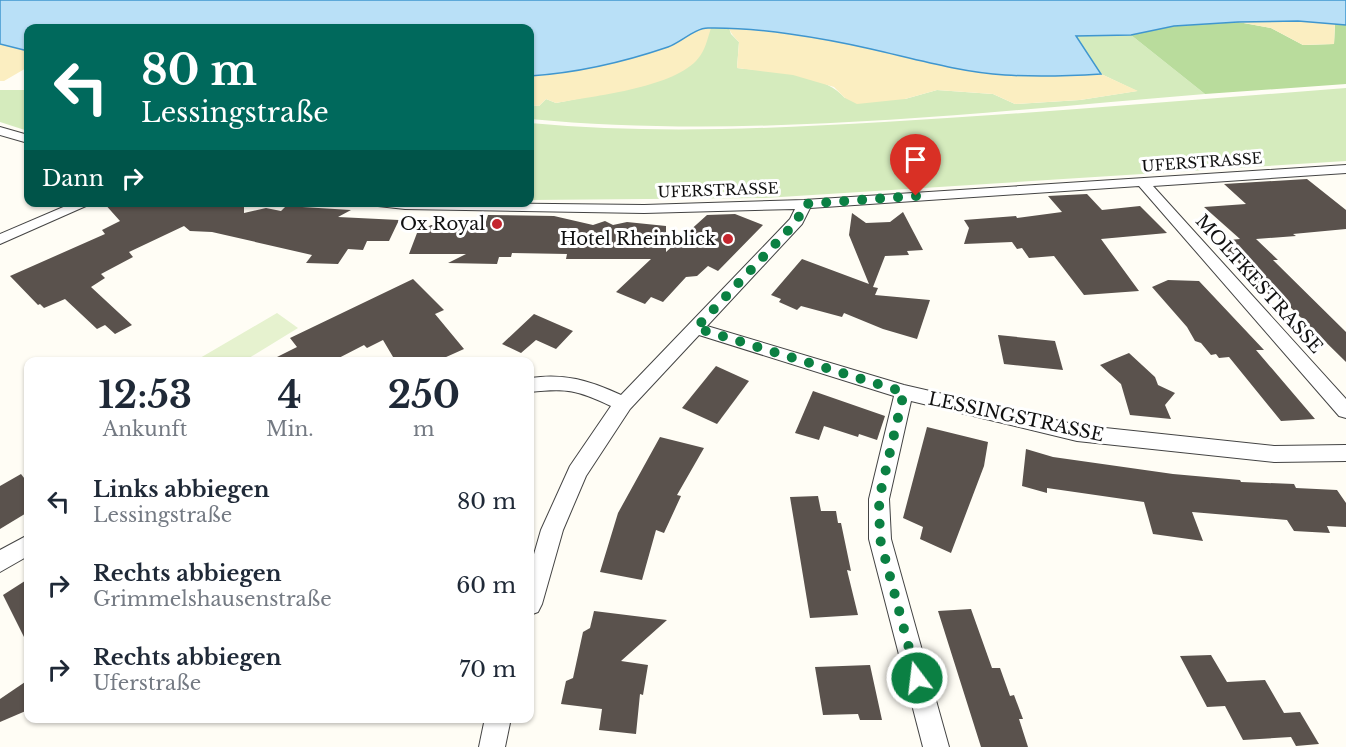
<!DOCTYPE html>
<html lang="de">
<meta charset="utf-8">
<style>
:root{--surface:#fff;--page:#f2f2f3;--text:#1f2937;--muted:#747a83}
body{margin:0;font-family:"Libre Baskerville",serif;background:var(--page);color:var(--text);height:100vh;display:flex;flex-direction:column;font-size:22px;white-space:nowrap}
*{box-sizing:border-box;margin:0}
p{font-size:20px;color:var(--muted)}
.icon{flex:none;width:33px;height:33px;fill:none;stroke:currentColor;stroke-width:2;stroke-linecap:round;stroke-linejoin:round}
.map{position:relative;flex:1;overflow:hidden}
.panel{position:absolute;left:24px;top:357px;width:510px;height:366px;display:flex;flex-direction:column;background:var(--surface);border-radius:12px;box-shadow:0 2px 4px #0004}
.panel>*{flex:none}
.guide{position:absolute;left:24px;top:24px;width:510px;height:183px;border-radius:12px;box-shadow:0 2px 4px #0004;background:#00695c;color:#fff;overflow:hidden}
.pin{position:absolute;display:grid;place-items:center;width:51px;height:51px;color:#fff;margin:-62px -26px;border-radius:50% 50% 50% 0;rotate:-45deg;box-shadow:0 0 6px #0007}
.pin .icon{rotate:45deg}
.me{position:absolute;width:66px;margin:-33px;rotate:345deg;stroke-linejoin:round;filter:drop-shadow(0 0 4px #0008)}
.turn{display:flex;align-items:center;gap:21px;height:126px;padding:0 18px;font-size:27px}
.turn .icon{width:78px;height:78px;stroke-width:2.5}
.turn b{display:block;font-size:42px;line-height:51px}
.then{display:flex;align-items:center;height:57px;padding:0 18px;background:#0003;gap:12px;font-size:22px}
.eta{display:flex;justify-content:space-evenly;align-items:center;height:102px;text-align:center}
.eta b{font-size:36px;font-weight:700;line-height:42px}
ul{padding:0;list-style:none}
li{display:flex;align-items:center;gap:18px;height:84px;padding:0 18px}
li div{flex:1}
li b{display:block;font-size:22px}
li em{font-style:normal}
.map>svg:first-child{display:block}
.green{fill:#d5ebbd}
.forest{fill:#b9dc9c}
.sand{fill:#fbeec1}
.pitch{fill:#e6f2cf}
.water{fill:#b9e0f7;stroke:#3f96cf;stroke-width:1.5}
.building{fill:#5a524d}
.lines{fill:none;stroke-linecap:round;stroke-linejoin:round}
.minor-casing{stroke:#444;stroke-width:2}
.minor{fill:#fff;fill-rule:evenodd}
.route{stroke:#0b8043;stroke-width:10;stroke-dasharray:0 18}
.poi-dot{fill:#c4262e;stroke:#fff;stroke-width:2}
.labels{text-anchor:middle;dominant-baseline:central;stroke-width:6;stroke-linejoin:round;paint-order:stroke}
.far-street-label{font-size:15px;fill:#111;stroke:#fff}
.poi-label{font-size:18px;fill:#111;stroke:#fff;text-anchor:end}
.street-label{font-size:18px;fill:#111;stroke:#fff}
</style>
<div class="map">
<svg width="1346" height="747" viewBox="0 0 1346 747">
<rect width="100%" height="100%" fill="#fffdf5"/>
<g class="green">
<path d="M 723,9 L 731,34 L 739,42 L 737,68 C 772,72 820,71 845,98 L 905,99 L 937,90 L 993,94 L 1015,104 L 1080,100 L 1137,91 L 1101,74 L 1075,36 L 1131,35 L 1205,94 C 982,112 752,140 530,119 L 530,105 L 539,106 L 546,99 L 556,103 L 642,86 Z"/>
<path d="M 1346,88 L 1346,161 L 765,198 L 530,200 L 530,123 C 648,134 765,129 884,122 C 1038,113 1192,100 1346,88 Z"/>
<polygon points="0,90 28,90 28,131 0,122"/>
</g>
<polygon class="forest" points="1238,22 1271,28 1303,45 1334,44 1335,24 1346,25 1346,84 1205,94 1131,35 1174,26"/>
<g class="sand">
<path d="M 723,3 C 737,8 750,12 761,23 L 873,42 L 940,59 L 1009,70 L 1069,66 L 1078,52 L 1084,50 L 1101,74 L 1138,91 L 1080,100 L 1015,104 L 993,94 L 937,90 L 905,99 L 857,104 L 845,98 L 834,87 L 793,75 L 737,68 L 739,42 C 729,32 726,26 728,12 L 723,9 C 707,22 711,46 696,61 C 670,88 594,96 556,103 L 546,99 L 539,106 L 530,105 L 530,71 C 568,68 635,57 670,39 C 678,35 687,31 694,26 C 704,18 711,6 723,3 Z"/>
<polygon points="1328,19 1335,24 1334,44 1303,45 1271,28 1238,22 1174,26 1131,35 1169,20"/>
<polygon points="0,28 28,28 23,48 28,51 28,67 4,81 0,81"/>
</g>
<polygon class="pitch" points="277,313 298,328 244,361 204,361 200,358"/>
<path class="water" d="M 0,0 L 1346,0 L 1346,25 L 1298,21 L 1238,22 L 1174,26 L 1131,35 L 1076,36 L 1101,74 C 1069,76 1037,77 1005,75 C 960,72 915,59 871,49 C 823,38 757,27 708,28 C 695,28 680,43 668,47 C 624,62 576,73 530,76 L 530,28 L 28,28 L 28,51 L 0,44 Z"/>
<g class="building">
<polygon points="1307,179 1346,210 1346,229 1293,234 1296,236 1256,239 1278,260 1273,260 1346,332 1346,362 1281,298 1272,298 1218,241 1240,239 1204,207 1246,204 1224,184"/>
<polygon points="1087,194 1102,210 1140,206 1167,233 1101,239 1139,291 1084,295 1054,256 1029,258 1022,248 1017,249 1012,242 964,244 969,228 964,220 1016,216 1017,218 1062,212 1048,196"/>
<polygon points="103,202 244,202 244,213 266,208 281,211 286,206 351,210 338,217 399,220 389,241 367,241 363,250 348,249 338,264 306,263 312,255 212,232 190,231 184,226 129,252 133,257 101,274 105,278 91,287 132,325 115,334 105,325 97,329 65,299 44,308 40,304 38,305 10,276 105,234 102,230 120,221"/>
<polygon points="903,212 923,250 907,251 909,255 885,256 873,287 878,288 875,295 930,300 917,339 883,329 844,313 842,317 801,306 797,310 779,302 781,299 771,295 802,259 869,284 849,235 852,213 866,223 890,222"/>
<polygon points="735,214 763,225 718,271 708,266 697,276 686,277 663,302 651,297 645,304 616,292 651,259 566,259 567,254 512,253 511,257 499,257 497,264 448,263 466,254 409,254 417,233 431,225 485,225 488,215 554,216 593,225 605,221 613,225 627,222 666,226 666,252 707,215"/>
<polygon points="413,279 444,310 435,314 464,349 435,362 396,362 383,340 367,348 364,345 331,362 267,362 297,347 290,338"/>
<polygon points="1168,280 1199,281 1264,350 1256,350 1315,419 1281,421 1229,357 1219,358 1216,354 1211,355 1201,343 1195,341 1187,327 1152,287"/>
<polygon points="534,314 573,331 556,349 536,340 521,353 502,344"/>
<polygon points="998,335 1055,341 1063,370 1004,364"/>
<polygon points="1129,353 1155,377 1158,385 1175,393 1165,405 1171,419 1130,415 1121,384 1100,365"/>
<polygon points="716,366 749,381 717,424 682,408"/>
<polygon points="813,391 885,416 877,440 859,434 858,437 824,426 819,440 795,433"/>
<polygon points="927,427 988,442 984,466 951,553 920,539 923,527 903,518"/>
<polygon points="660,437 704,448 677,495 681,496 664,533 656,530 642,580 600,572 618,513"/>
<polygon points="1026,449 1053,457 1173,474 1240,480 1241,482 1294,484 1296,488 1337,490 1346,503 1346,527 1327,526 1330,533 1294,531 1287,520 1192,512 1203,541 1153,534 1144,502 1047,488 1047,493 1022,486"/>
<polygon points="21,474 28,483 28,512 0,529 0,486"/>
<polygon points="818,496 821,511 836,511 838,523 841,523 851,571 847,570 858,615 810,618 790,497"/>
<polygon points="28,579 28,645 3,595"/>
<polygon points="971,609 992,668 1000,668 1010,696 1014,695 1023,719 1019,719 1028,747 981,747 938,611"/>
<polygon points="594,611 667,620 621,661 648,665 643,695 640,694 636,734 599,730 602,709 561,704 566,681 573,678 583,632 590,628"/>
<polygon points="1211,655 1227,682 1265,680 1284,713 1300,712 1319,744 1296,746 1291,737 1243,740 1225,706 1207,707 1180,656"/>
<polygon points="870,665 882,720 860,720 858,714 823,715 815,667"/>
<polygon points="28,680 28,710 0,722 0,699"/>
</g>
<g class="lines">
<g class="minor-casing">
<g id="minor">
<polygon points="0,127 28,135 28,143 0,135"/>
<path d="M 1346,165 L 1346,173 L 1153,186 L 1346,399 L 1346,418 L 1339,416 L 1139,186 L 810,208 L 802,224 L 707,326 L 904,385 L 1077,425 L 1274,446 L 1346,445 L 1346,461 L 1274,462 L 1077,441 L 911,401 L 889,499 L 891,539 L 949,747 L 923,747 L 869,539 L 869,499 L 894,396 L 699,335 L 630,409 L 586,476 L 563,530 L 542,604 L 538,612 L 530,615 L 530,568 L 541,530 L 570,466 L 611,406 C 577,390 567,388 530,392 L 530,378 C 564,373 589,380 621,395 L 790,219 L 795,209 L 644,213 L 405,209 L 378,206 L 371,202 L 644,205 L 804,200 Z"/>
<polygon points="75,202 95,202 0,244 0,234"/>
<polygon points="28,535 28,556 0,572 0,550"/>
<polygon points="485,718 511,718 505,747 479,747"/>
</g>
</g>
<use href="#minor" class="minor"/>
</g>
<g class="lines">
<polyline class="route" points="916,196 804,204 797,221 696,328 904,392 879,499 880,539 917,678"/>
</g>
<g class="poi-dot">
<circle cx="497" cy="224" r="6"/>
<circle cx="728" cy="239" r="6"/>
</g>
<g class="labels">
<g class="far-street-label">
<text transform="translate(1202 162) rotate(-4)">UFERSTRASSE</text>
<text transform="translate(718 190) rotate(-2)">UFERSTRASSE</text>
</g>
<g class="poi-label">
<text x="485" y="224">Ox Royal</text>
<text x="716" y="239">Hotel Rheinblick</text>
</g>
<g class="street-label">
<text transform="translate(1259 284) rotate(48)">MOLTKESTRASSE</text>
<text transform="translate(1016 417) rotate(12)">LESSINGSTRASSE</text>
</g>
</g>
</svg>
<div class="pin" style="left:916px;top:196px;background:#d93025"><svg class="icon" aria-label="arrive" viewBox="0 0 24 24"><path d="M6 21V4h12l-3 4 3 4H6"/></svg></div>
<svg class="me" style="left:917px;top:678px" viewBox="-20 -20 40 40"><circle r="17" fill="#0b8043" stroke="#fff" stroke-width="3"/><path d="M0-11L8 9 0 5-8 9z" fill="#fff"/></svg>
<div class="guide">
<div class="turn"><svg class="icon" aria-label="left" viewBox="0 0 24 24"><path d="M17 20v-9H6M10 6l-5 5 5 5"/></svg><div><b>80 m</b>Lessingstraße</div></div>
<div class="then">Dann<svg class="icon" aria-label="right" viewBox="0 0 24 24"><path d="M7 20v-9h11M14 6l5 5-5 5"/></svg></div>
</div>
<section class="panel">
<div class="eta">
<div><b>12:53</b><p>Ankunft</p></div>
<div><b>4</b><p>Min.</p></div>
<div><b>250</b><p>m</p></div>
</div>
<ul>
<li><svg class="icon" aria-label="left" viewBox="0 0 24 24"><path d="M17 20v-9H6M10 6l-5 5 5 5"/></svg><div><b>Links abbiegen</b><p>Lessingstraße</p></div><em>80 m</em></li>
<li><svg class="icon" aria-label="right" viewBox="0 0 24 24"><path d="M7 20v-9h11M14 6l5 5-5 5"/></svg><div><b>Rechts abbiegen</b><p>Grimmelshausenstraße</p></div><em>60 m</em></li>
<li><svg class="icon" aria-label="right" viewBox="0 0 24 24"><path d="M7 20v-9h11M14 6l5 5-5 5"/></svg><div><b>Rechts abbiegen</b><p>Uferstraße</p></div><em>70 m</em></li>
</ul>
</section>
</div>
